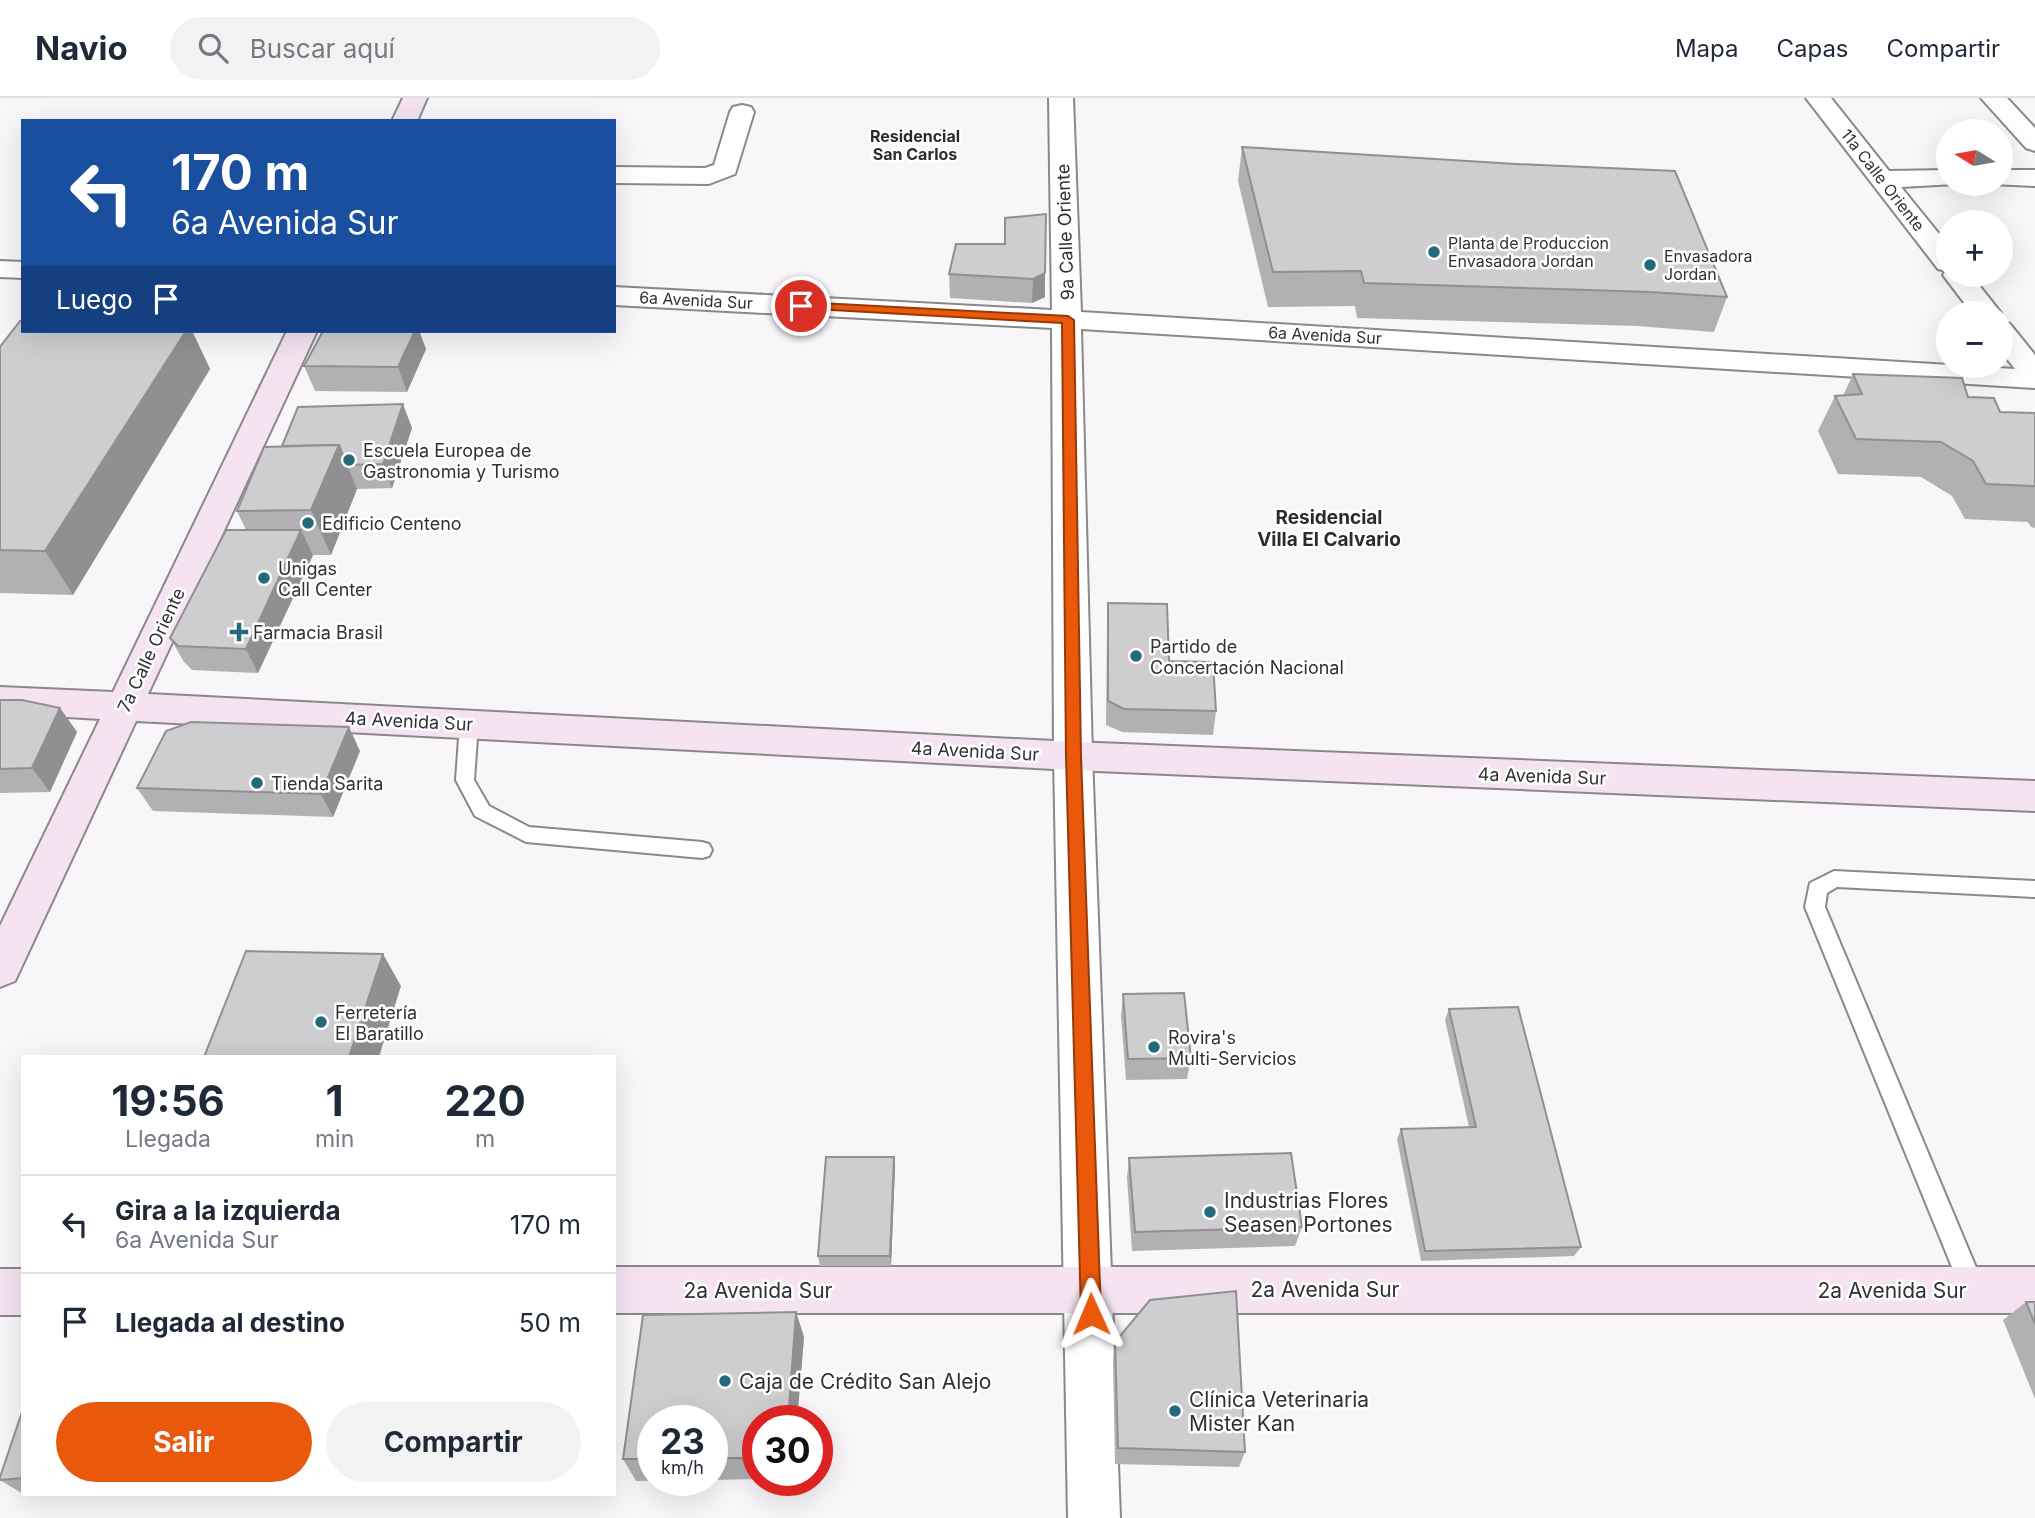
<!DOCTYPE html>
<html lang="es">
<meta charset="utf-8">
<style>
:root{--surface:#fff;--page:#f2f2f3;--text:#1f2937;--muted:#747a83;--line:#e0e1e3;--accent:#ea580c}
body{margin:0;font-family:Inter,sans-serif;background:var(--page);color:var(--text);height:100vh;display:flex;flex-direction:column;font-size:26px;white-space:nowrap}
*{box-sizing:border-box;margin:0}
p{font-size:23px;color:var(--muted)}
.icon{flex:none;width:38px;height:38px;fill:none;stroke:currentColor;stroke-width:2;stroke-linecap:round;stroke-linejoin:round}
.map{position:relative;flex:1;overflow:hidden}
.drawer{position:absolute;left:21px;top:957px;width:595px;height:441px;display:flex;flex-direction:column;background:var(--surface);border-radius:0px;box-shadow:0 7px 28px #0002}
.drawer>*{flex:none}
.banner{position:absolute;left:21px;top:21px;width:595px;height:214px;border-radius:0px;box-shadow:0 7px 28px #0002;background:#1a4fa0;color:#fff;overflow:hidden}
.needle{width:46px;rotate:281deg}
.controls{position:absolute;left:1936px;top:21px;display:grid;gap:14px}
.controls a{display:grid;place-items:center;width:77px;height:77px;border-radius:50%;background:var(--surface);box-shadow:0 7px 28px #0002;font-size:35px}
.speed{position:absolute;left:637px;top:1307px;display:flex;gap:14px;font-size:35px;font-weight:700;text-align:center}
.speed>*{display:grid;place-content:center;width:91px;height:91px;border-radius:50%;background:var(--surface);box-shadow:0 7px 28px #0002;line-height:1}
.speed small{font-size:18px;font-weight:400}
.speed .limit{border:10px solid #d22;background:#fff;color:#111}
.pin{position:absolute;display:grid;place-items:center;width:60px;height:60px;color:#fff;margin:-30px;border:4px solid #fff;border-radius:50%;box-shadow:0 2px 7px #0007}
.me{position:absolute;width:77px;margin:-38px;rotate:359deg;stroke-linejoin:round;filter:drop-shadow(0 0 5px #0008)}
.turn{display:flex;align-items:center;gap:24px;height:147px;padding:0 35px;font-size:32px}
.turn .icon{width:91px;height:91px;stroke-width:2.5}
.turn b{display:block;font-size:49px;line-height:60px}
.then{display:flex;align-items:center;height:66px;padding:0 35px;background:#0003;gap:14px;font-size:26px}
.eta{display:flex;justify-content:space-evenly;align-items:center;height:119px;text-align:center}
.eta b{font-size:42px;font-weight:700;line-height:49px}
.action{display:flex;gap:14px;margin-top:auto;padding:14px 35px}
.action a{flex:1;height:80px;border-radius:42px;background:var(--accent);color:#fff;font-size:28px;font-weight:700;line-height:80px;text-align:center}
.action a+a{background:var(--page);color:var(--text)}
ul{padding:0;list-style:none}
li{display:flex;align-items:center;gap:21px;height:98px;padding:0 35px;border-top:2px solid var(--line)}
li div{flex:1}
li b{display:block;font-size:26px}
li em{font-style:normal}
header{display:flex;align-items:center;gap:42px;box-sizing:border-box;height:98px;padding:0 35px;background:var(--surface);border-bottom:2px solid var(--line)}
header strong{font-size:33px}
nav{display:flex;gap:38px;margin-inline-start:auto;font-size:24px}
.search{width:490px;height:63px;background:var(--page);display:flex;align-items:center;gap:18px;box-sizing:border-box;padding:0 24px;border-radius:38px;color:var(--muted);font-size:26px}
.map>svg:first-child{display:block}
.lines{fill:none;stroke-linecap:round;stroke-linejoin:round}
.lane-casing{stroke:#8a888b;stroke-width:4}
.street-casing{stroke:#8a888b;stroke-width:4}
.secondary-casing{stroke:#8a888b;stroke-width:4}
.lane{fill:#fff;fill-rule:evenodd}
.street{fill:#fff;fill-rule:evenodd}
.secondary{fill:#f5e3f1;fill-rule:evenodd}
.wall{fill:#b1b1b4}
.shaded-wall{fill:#909092}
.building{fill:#ceced1;stroke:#909092;stroke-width:2}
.route{fill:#ea580c;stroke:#983908;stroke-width:2}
.poi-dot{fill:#256a7a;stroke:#fff;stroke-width:2.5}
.labels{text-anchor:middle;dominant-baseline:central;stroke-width:5;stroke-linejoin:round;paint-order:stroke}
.far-neighbourhood-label{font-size:16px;font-weight:bold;fill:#2c2b2d;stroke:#fff}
.far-street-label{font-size:16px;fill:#313132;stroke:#fff}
.far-poi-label{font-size:16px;fill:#313132;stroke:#fff;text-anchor:start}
.street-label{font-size:18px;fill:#313132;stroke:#fff}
.poi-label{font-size:18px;fill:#313132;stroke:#fff;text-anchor:start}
.neighbourhood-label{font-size:19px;font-weight:bold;fill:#2c2b2d;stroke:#fff}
.near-poi-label{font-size:21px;fill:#313132;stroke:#fff;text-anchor:start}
.near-street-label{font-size:21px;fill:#313132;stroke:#fff}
</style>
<header>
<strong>Navio</strong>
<div class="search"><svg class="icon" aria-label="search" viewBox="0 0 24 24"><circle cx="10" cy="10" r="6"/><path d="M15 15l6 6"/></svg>Buscar aquí</div>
<nav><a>Mapa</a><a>Capas</a><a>Compartir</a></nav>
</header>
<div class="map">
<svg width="2035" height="1420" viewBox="0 0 2035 1420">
<rect width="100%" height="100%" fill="#f8f6f9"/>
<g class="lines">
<g class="lane-casing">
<g id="lane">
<polygon points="469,619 476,621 478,626 474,682 489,708 529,729 702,744 709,746 712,752 709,758 702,760 526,744 475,718 456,682 460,626 462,621"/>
<polygon points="1834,773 2035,783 2035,799 1837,789 1827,795 1825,809 1985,1191 1981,1199 1973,1203 1965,1199 1961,1191 1805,809 1810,785"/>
</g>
</g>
<g class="street-casing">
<g id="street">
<polygon points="1049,0 1073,0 1081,214 2015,271 2000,252 2000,223 2010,226 2035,257 2035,290 1081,231 1092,657 1120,1420 1068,1420 1054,657 1052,230 614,207 614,189 1052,212"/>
<polygon points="1806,0 1831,0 1889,73 1948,72 1948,86 1956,86 1901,89 1948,147 1948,177 1971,177 2001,215 2000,217 1972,215 1943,177 1946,173 1938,171"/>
<polygon points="1981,0 2007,0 2035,30 2035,53 2026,50"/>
<polygon points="742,7 751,9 754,14 735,76 709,86 614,85 614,69 705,70 714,67 730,14 733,9"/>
<polygon points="2000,72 2035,72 2035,88 1992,86 2000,86"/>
<polygon points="0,163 23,164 23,180 0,179"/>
</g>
</g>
<g class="secondary-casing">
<g id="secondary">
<polygon points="403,0 427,0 417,23 392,23"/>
<polygon points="287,233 317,233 148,596 1073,644 2035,683 2035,713 1073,672 136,623 15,883 0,889 0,828 100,621 0,615 0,589 113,594"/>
<rect x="614" y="1169" width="1421" height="46"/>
<rect x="0" y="1171" width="23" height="46"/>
</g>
</g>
<use href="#lane" class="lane"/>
<use href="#street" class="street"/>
<use href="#secondary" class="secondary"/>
</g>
<g class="wall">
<polygon points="1242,49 1727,199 1714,234 1637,228 1357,220 1355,208 1268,209 1238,83"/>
<polygon points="1005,120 1045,199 1032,205 950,200 949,176 1005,146"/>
<polygon points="23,233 192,233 210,271 73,497 0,495 0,249"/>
<polygon points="323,233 419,233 426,251 407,294 315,293 304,268"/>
<polygon points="1853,276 1968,299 2000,314 2035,315 2035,430 2031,429 2028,424 1965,421 1952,398 1921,379 1838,376 1818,333 1835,298 1843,298"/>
<polygon points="412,330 392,390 357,391 331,457 313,457 258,575 192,572 184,564 170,540 246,432 237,413 282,348"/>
<polygon points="1108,505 1169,563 1216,613 1213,637 1122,634 1106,627 1107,529"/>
<polygon points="0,602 60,610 77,634 50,694 0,695"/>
<polygon points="360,653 333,719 153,713 137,690"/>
<polygon points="1123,896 1191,960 1187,981 1126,982 1121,918"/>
<polygon points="1449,911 1581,1149 1574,1158 1421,1163 1397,1041 1401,1031 1469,1029 1445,922"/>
<polygon points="894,1059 895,1069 891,1168 820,1168 818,1158"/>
<polygon points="1129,1060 1302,1129 1295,1148 1132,1153 1127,1079"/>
<polygon points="2026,1204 2035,1204 2035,1301 2003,1222"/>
<polygon points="796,1214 804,1239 797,1323 758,1323 758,1381 712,1382 712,1323 653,1323 653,1382 681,1382 636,1383 623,1361 643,1217"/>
<polygon points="1115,1244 1245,1354 1239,1369 1115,1366 1113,1261"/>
<polygon points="23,1311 23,1396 0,1382 0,1379"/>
</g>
<g class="shaded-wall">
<polygon points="1045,175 1045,199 1032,205 1033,181"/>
<polygon points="186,233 192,233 210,271 73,497 45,453"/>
<polygon points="415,233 419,233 426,251 407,294 398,269"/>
<polygon points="403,306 412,330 392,390 383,366"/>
<polygon points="339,347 357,391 331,457 311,412"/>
<polygon points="301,432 313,457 258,575 246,551"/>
<polygon points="60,610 77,634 50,694 32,670"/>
<polygon points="349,629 360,653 333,719 321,696"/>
<polygon points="383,856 401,888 379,959 349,959"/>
<polygon points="894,1059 895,1069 891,1168 890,1158"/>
<polygon points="796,1214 804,1239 797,1323 788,1323"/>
</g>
<g class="building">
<polygon points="1242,49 1516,66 1675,73 1727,199 1650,194 1364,185 1361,173 1273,174"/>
<polygon points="1046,116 1045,175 1033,181 949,176 956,146 1005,146 1005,120"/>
<polygon points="20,223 23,223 23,233 186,233 45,453 0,452 0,249"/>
<polygon points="323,233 415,233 398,269 304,268"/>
<polygon points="1853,276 1962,280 1968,299 1994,300 2000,314 2035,315 2035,388 1986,386 1973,363 1941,344 1856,341 1835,298 1862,296"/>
<polygon points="403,306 383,366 347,367 339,347 282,348 298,309"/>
<polygon points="339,347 311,412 237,413 264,349"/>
<polygon points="226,432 301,432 246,551 178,548 170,540"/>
<polygon points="1108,505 1167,506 1169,563 1213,564 1216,613 1124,611 1108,603"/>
<polygon points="0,602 22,602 60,610 32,670 0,671"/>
<polygon points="191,624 349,629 321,696 137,690 166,633"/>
<polygon points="246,853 383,856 349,959 204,959"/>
<polygon points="1184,895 1191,960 1128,961 1123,896"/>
<polygon points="1518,909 1581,1149 1425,1153 1401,1031 1476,1029 1449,911"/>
<polygon points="1291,1055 1302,1129 1135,1134 1129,1060"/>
<polygon points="826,1059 894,1059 890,1158 818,1158"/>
<polygon points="1236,1193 1245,1354 1118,1350 1115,1244 1150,1202"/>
<polygon points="2026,1204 2035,1204 2035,1226"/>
<polygon points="796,1214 788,1323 758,1323 758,1360 712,1360 712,1323 653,1323 653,1361 623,1361 643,1217"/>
<polygon points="23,1311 23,1380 0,1382 0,1379"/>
</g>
<polygon class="route" points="801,204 1068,218 1074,222 1081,658 1101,1216 1098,1223 1091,1226 1084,1223 1081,1216 1066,658 1062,225 797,210 797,205"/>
<g class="poi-dot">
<circle cx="1434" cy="154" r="7"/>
<circle cx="1650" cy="167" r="7"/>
<circle cx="349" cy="362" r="7"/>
<circle cx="308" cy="425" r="7"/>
<circle cx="264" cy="480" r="7"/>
<path d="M235.5 523.5h7v7h7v7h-7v7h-7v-7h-7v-7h7z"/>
<circle cx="1136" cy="558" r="7"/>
<circle cx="257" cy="685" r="7"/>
<circle cx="321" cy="924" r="7"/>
<circle cx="1154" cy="949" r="7"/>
<circle cx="1210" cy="1114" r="7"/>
<circle cx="725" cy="1283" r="7"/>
<circle cx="1175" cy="1313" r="7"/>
</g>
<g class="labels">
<g class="far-neighbourhood-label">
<text x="915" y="38">Residencial<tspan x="915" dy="18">San Carlos</tspan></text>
</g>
<g class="far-street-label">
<text transform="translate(1883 82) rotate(52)">11a Calle Oriente</text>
<text transform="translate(696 202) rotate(3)">6a Avenida Sur</text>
<text transform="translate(1325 237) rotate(3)">6a Avenida Sur</text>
</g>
<g class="far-poi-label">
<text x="1448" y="145">Planta de Produccion<tspan x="1448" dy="18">Envasadora Jordan</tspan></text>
<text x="1664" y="158">Envasadora<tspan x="1664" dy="18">Jordan</tspan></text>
</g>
<g class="street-label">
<text transform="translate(1065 134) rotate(-92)">9a Calle Oriente</text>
<text transform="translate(151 552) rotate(-65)">7a Calle Oriente</text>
<text transform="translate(409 623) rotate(3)">4a Avenida Sur</text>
<text transform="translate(975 653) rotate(3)">4a Avenida Sur</text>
<text transform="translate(1542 678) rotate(2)">4a Avenida Sur</text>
</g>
<g class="poi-label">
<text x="363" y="352">Escuela Europea de<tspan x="363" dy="21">Gastronomia y Turismo</tspan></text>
<text x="322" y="425">Edificio Centeno</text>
<text x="278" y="470">Unigas<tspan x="278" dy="21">Call Center</tspan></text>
<text x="253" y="534">Farmacia Brasil</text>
<text x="1150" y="548">Partido de<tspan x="1150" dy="21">Concertación Nacional</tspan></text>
<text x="271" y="685">Tienda Sarita</text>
<text x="335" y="914">Ferretería<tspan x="335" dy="21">El Baratillo</tspan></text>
<text x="1168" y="939">Rovira's<tspan x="1168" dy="21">Multi-Servicios</tspan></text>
</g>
<g class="neighbourhood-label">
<text x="1329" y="419">Residencial<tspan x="1329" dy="22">Villa El Calvario</tspan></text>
</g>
<g class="near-poi-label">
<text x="1224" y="1102">Industrias Flores<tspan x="1224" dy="24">Seasen Portones</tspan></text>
<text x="739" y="1283">Caja de Crédito San Alejo</text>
<text x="1189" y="1301">Clínica Veterinaria<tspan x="1189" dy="24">Mister Kan</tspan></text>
</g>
<g class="near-street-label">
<text x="1325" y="1191">2a Avenida Sur</text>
<text x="758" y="1192">2a Avenida Sur</text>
<text x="1892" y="1192">2a Avenida Sur</text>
</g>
</g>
</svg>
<div class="controls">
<a><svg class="needle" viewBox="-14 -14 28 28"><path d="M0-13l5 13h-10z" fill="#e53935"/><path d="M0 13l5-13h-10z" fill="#747a83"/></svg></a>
<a>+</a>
<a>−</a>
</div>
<div class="speed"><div>23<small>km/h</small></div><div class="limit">30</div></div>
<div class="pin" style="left:801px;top:208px;background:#d93025"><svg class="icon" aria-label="arrive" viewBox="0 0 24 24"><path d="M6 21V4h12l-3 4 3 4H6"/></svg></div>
<svg class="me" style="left:1091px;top:1216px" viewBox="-20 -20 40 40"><path d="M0-17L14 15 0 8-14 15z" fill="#ea580c" stroke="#fff" stroke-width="4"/></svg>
<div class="banner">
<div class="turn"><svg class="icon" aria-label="left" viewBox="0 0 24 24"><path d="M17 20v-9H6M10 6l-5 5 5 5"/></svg><div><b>170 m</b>6a Avenida Sur</div></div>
<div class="then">Luego<svg class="icon" aria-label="arrive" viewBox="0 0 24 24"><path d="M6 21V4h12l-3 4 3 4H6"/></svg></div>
</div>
<section class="drawer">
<div class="eta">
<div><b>19:56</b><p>Llegada</p></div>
<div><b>1</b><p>min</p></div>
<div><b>220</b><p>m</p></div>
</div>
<ul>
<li><svg class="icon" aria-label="left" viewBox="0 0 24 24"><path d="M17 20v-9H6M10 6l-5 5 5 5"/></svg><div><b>Gira a la izquierda</b><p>6a Avenida Sur</p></div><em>170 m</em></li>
<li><svg class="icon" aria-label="arrive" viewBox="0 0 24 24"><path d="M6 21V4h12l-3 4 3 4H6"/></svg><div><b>Llegada al destino</b></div><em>50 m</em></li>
</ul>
<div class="action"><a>Salir</a><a>Compartir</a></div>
</section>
</div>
